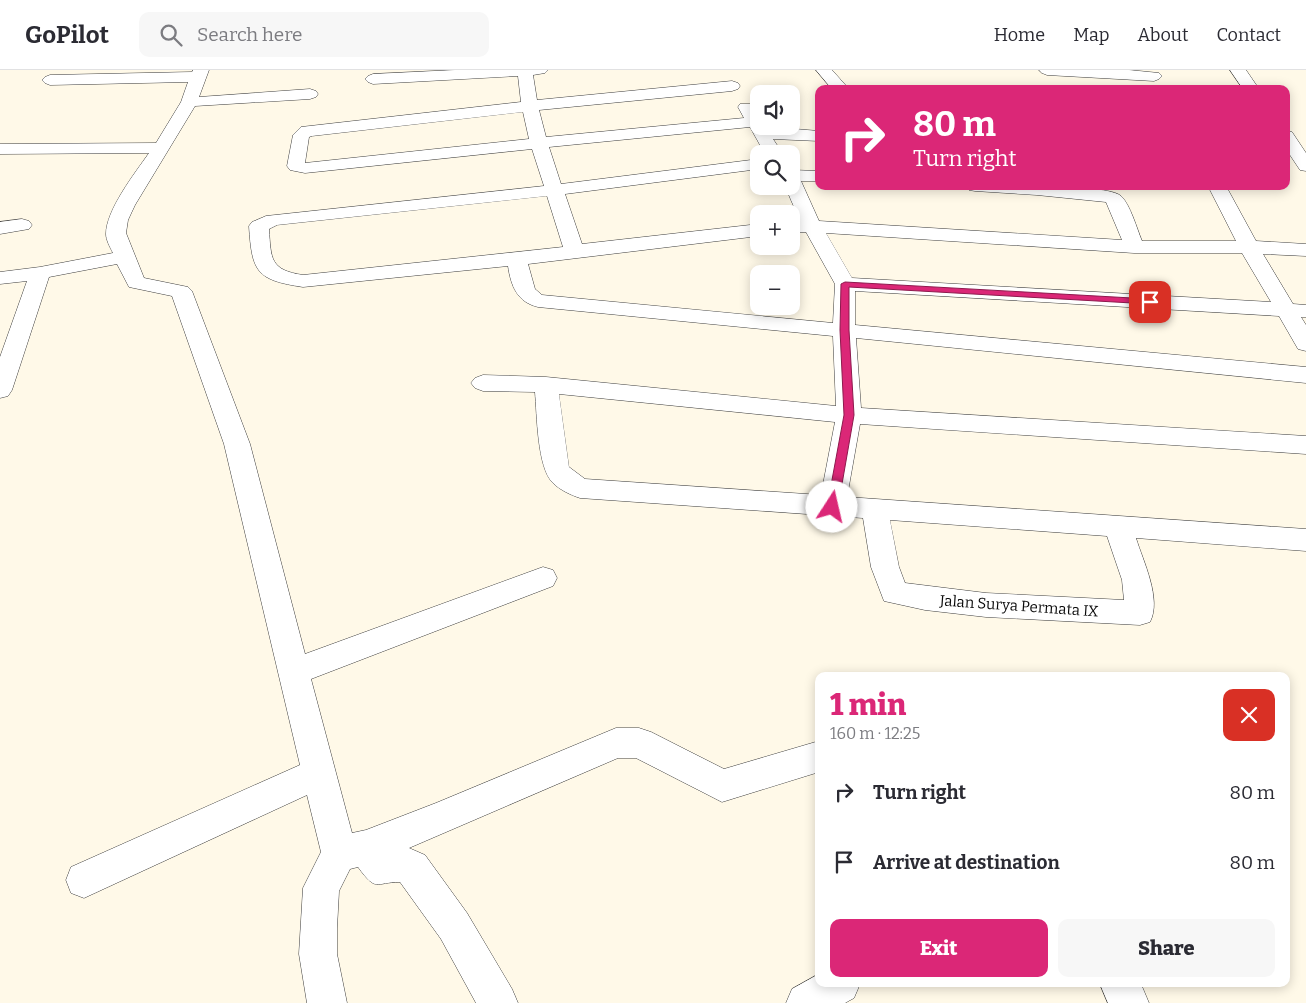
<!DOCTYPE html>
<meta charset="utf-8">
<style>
:root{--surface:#fff;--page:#f7f7f7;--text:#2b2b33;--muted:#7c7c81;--line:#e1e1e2;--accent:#db2777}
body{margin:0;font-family:Bitter,serif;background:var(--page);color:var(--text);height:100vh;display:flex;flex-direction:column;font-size:19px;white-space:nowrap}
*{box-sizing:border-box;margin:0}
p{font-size:16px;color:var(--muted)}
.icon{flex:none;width:28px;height:28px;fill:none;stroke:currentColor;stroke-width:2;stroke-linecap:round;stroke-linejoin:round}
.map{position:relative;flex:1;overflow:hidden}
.panel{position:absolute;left:815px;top:602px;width:475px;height:315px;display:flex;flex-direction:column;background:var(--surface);border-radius:10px;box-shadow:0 2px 12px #0003}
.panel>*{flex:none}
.top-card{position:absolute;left:815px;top:15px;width:475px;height:105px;border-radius:10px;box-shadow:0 2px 12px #0003;background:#db2777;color:#fff;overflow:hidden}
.fabs{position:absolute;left:750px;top:15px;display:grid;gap:10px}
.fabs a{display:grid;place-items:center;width:50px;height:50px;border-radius:10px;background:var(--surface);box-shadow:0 2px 12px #0003;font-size:25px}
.pin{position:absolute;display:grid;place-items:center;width:42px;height:42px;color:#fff;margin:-21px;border-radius:10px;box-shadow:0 2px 8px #0006}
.me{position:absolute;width:55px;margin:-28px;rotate:10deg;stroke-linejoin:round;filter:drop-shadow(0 0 4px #0008)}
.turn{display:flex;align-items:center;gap:18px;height:105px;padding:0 15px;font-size:22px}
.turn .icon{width:65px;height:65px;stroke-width:2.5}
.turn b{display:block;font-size:35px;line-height:42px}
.round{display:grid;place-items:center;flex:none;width:52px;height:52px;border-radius:10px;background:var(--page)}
.summary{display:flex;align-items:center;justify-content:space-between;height:85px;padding:0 15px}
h1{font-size:30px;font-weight:800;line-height:38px;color:var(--accent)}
.action{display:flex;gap:10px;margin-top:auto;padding:10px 15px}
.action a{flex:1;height:58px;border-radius:10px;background:var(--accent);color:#fff;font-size:20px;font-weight:800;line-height:58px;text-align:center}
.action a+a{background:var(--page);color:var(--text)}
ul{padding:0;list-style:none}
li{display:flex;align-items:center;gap:15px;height:70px;padding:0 15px}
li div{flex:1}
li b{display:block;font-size:19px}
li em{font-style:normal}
header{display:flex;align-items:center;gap:30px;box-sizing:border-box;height:70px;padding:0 25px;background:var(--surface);border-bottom:1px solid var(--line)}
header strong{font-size:24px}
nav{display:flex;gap:28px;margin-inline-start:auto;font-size:18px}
.search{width:350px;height:45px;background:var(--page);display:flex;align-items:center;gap:12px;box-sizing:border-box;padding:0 18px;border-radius:10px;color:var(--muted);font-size:19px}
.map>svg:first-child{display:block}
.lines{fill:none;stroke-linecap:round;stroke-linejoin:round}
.street-casing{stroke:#3d3d3d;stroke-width:1}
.street{fill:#fff;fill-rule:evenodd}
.route{fill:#db2777;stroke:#8e194d}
.labels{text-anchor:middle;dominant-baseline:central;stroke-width:5;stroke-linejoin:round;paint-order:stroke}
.street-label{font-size:15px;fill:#0a0a0a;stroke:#fff}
</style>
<header>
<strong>GoPilot</strong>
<div class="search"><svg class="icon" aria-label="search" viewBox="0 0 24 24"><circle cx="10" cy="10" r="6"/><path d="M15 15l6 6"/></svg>Search here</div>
<nav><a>Home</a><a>Map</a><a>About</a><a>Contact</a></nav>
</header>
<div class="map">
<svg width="1306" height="933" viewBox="0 0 1306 933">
<rect width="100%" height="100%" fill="#fff9e8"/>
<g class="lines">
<g class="street-casing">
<g id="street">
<path d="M 193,0 L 209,0 L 199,27 L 310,19 L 316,21 L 318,24 L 316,27 L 310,29 L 195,36 L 135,135 L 128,150 L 126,163 L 144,208 L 188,217 L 192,221 L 250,374 L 305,584 L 543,497 L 553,500 L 557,508 L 553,516 L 311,609 L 352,763 L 366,760 L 436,733 L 616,658 L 639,658 L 651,662 L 724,699 L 819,671 L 819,702 L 722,732 L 636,688 L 618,688 L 409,778 L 425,785 L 467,843 L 512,919 L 518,933 L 476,933 L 441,869 L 400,812 C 375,812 377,823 358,797 L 350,799 L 339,821 L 337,858 L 337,884 L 347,933 L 307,933 L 299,884 L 303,818 L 321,782 L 307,725 L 84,828 L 71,823 L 66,810 L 71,797 L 300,695 L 224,374 L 172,226 L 129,217 L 117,194 L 49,207 L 12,320 L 8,326 L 0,328 L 0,287 L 27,211 L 0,214 L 0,202 L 40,197 L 113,183 C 110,177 106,170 106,164 C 106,140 135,103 149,83 L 0,84 L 0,74 L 156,73 L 181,32 L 188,12 L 50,15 L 45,13 L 42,10 L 45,7 L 50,5 L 192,2 Z"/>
<path d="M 455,0 L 548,0 L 545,3 L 533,5 L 537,30 L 732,11 L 738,13 L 740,16 L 738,19 L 732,21 L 539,40 L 546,67 L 744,48 L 738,37 L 740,34 L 752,34 L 759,45 L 759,56 L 819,61 L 819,71 L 773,69 L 783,84 L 765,84 L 750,57 L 549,77 L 561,114 L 759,89 L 759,99 L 565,124 L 582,174 L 759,154 L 759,166 L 528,194 L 535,219 L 542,225 L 833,253 L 835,214 L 806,162 L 791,163 L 791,151 L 800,151 L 785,116 L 791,116 L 791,100 L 819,101 L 819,111 L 801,111 L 819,151 L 1122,170 L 1106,132 L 1037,125 L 975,121 L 969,120 L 966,116 C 991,116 1107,113 1121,126 C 1130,134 1137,159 1142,171 L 1236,171 L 1208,116 L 1226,116 L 1256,171 L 1306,174 L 1306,186 L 1263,184 L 1293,234 L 1306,235 L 1306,247 L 1301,247 L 1306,255 L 1306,281 L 1298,279 L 1279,246 L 855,221 L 855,255 L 1306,297 L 1306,313 L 856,268 L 861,338 L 1306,366 L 1306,384 L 860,354 L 847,427 L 1306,459 L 1306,481 L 1136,468 C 1143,491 1162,529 1150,552 L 1140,555 L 986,547 L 925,540 L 884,531 L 871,497 L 863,448 L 580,428 C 571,425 560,420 553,413 C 537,398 537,344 535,322 L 483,321 L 475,318 L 471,313 L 475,308 L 483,305 L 546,307 L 836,336 L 833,266 L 538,237 C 517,232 511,216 508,196 L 303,217 C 256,210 252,202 249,156 L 252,152 L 266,146 L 544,116 L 532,79 L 305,103 L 290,100 L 287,96 L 293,65 L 301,57 L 521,32 L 518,6 L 373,14 L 368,12 L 365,9 L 368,6 L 373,4 ZM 523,42 L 529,69 L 305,93 L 309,67 L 312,66 ZM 547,126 L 563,177 L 303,205 C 270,200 271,189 269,159 L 277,155 ZM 826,163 L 1134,183 L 1242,183 L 1271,232 L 852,208 ZM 559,324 L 835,352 L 821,425 L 585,409 L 569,397 ZM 890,450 L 1107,466 L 1122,510 L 1124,530 L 986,523 L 905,513 L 899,497 Z"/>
<polygon points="816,0 832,0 849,19 832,19"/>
<polygon points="1039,0 1129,0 1159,3 1162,6 1159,9 1154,11 1047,5 1042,3"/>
<polygon points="1230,0 1246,0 1259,19 1243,19"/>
<polygon points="1286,61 1292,62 1306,83 1306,101 1300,100 1286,79"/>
<polygon points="22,149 29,151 32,155 29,159 0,164 0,152"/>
<polygon points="819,904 819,914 860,914 854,928 845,933 786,933 792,919"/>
<polygon points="1100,914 1141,914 1149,933 1108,933"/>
</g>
</g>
<use href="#street" class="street"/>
</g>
<polygon class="route" points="845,212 1150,229 1154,232 1150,234 849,217 849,260 854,345 838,437 832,441 827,437 844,345 840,260 841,214"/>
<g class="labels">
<g class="street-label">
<text transform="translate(1019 536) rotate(4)">Jalan Surya Permata IX</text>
</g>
</g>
</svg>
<div class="fabs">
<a><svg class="icon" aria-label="sound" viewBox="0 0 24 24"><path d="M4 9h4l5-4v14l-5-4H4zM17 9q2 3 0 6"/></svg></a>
<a><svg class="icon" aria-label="search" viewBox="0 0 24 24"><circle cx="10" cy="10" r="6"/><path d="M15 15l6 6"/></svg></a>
<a>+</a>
<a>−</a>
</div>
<div class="pin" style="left:1150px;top:232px;background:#d93025"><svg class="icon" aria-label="arrive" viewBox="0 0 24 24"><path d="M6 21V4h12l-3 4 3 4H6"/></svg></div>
<svg class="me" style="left:832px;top:437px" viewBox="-20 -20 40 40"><circle r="19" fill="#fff"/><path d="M0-13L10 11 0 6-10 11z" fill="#db2777"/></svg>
<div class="top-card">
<div class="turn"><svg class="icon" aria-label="right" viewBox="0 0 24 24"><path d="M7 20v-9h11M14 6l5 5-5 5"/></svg><div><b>80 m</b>Turn right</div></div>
</div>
<section class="panel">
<div class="summary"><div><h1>1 min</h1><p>160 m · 12:25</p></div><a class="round" style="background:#d93025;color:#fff"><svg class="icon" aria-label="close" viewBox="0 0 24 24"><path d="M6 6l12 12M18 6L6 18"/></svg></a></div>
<ul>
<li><svg class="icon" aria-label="right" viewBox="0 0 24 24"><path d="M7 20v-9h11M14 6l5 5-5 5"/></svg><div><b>Turn right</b></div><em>80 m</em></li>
<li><svg class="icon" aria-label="arrive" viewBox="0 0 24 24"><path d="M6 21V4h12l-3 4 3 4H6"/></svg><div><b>Arrive at destination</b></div><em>80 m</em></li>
</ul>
<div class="action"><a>Exit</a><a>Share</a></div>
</section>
</div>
